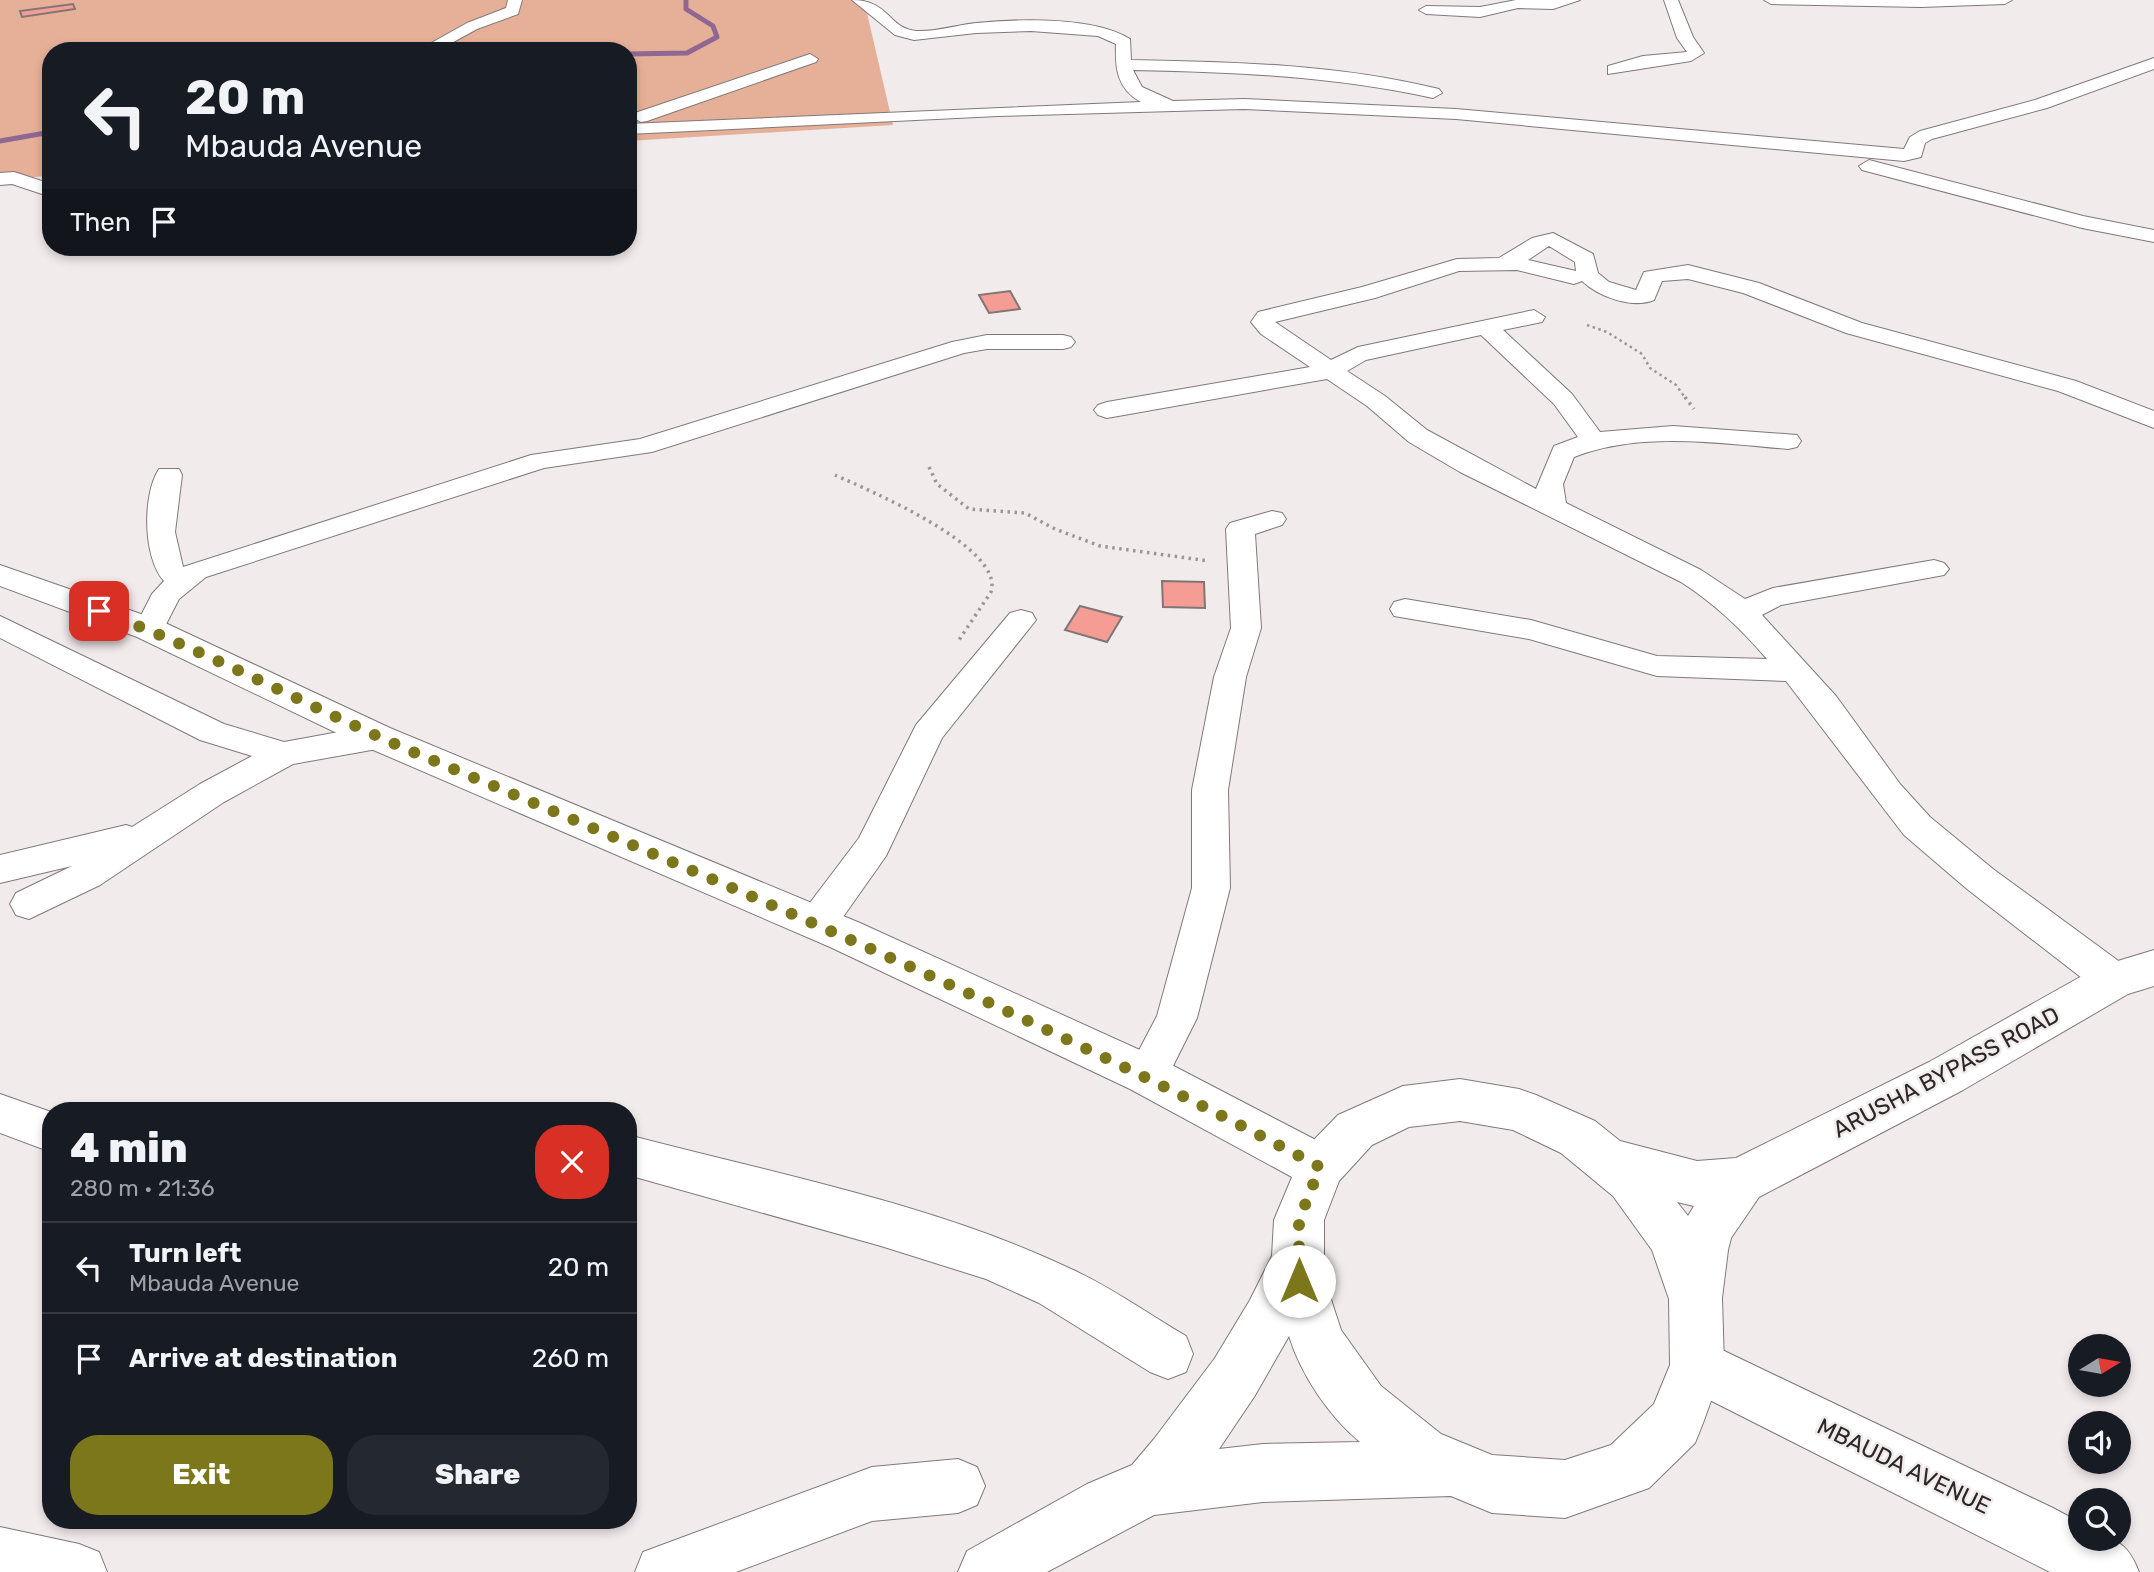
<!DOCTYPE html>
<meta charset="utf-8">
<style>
:root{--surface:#171b24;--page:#242831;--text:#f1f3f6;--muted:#9ea1a6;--line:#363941;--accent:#7c771b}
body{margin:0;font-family:Rubik,sans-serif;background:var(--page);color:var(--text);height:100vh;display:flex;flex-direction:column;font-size:26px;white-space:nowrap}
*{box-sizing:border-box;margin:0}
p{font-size:23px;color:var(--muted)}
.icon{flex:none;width:38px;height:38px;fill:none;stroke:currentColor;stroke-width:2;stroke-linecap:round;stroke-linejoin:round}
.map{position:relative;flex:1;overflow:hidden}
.panel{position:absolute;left:42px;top:1102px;width:595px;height:427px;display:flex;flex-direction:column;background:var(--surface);border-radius:28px;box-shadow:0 4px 10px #0003}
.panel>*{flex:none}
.guide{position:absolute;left:42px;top:42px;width:595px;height:214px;border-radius:28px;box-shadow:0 4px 10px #0003;background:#171b24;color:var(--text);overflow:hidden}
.needle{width:46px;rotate:79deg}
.controls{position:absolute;left:2068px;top:1334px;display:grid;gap:14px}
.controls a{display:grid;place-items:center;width:63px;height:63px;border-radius:50%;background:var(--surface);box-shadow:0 4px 10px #0003;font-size:35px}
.pin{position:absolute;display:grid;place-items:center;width:60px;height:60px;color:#fff;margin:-30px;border-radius:14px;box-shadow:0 4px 10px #0006}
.me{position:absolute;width:77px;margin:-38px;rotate:0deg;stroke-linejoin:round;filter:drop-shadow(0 0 5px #0008)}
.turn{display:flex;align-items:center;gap:24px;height:147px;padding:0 28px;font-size:32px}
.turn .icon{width:91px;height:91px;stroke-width:2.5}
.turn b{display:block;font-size:49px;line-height:60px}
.then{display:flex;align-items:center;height:66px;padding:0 28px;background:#0003;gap:14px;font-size:26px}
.round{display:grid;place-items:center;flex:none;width:74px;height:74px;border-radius:28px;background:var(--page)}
.headline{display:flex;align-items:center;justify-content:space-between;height:119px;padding:0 28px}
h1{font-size:42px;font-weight:800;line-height:52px}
.action{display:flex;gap:14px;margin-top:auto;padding:14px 28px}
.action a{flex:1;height:80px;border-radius:28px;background:var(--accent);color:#fff;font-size:28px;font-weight:800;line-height:80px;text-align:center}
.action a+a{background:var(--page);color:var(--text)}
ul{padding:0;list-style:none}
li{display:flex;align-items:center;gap:21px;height:91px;padding:0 28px;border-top:2px solid var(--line)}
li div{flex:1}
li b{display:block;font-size:26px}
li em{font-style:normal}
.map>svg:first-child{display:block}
.green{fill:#e6af97}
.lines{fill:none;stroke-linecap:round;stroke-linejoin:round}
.stream{stroke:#8f6793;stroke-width:5}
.building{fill:#f59c95;stroke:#7e7776;stroke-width:2}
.minor-casing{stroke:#80797b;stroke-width:2}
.tertiary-casing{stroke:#80797b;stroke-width:2}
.primary-casing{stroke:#80797b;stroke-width:2}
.path-far1{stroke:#9c9697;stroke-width:2.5;stroke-dasharray:2.5 3.5;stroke-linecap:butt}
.path{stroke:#9c9697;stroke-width:3.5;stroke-dasharray:2.5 4.5;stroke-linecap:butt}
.minor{fill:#fff;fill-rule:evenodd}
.tertiary{fill:#fff;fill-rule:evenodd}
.primary{fill:#fff;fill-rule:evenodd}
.route{stroke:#7c771b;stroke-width:12;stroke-dasharray:0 21.6}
.labels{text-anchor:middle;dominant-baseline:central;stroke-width:5;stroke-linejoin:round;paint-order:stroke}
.near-street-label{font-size:23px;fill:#2a2728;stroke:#f2ebec}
</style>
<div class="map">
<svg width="2154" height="1572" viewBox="0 0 2154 1572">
<rect width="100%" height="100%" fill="#f2ebec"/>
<polygon class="green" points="0,0 864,0 893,125 628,141 628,51 51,51 51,176 0,179"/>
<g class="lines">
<g class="stream">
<polyline points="523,51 571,51"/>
<polyline points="628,54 687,53 717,37 713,26 686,9 686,0"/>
<polyline points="0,141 51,132"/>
</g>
</g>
<g class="building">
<polygon points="73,4 75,9 22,17 20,11"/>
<polygon points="1010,291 1020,309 989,313 979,295"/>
<polygon points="1162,581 1204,582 1205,608 1163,607"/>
<polygon points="1080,606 1122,617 1107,642 1065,630"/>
</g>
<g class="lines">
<g class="minor-casing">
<g id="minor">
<polygon points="508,0 522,0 518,14 477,29 437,51 417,51 467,23 506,8"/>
<path d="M 852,0 C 890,0 888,29 917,31 C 937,32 956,25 976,23 C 1017,19 1094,16 1130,39 L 1131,60 C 1235,62 1338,64 1439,89 L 1442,93 L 1433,98 C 1334,76 1234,72 1133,70 L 1142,87 L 1173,101 L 1244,99 L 1456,109 L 1904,149 L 1910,137 L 1920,131 L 2035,100 L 2154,58 L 2154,69 L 2047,108 L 1932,139 L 1925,143 L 1921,157 L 1904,161 L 1456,119 L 1244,109 L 998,116 L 628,134 L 628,124 L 1141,102 C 1117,89 1115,68 1116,44 L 1098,36 L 1031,31 L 976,33 L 914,40 L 895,35 Z"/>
<polygon points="1516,0 1580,0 1553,9 1518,8 1480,17 1426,14 1419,10 1426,6 1480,7"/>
<polygon points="1664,0 1678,0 1693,37 1704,53 1691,61 1608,74 1608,66 1643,56 1687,52 1677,38"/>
<polygon points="1764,0 2012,0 2005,4 1921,7 1771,4"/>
<polygon points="810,54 818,59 816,62 647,121 641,122 632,117 635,113"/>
<polygon points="1869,160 2083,216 2154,230 2154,242 2082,228 1862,170 1859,166"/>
<polygon points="14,172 51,184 51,197 12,184 0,185 0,173"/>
<path d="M 1553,233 L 1593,254 L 1598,273 L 1609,282 L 1636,290 L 1644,272 L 1688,265 L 1759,283 L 1862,323 L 2076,381 L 2154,411 L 2154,428 L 2058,391 L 1846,333 L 1743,293 L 1688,279 L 1662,281 L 1654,300 C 1632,309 1599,297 1582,281 L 1574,284 L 1517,270 L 1459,271 L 1375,298 L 1275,322 L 1331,360 L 1358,347 L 1534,310 L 1545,317 L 1542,322 L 1503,330 L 1572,394 L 1600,432 L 1673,426 L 1797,435 L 1801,441 L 1797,447 L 1788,449 C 1719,443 1640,431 1574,457 L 1563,484 L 1566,503 L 1701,570 L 1745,599 L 1773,588 L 1934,560 L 1944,563 L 1949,569 L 1944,575 L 1781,605 L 1762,615 L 1836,696 L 1900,784 L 1930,817 L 1993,869 L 2128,968 L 2134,980 L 2128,992 L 2114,996 L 2100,992 L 1967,889 L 1904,835 L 1786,681 L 1657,676 L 1529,639 L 1394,616 L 1390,609 L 1394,602 L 1405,599 L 1531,620 L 1657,656 L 1767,659 C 1740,628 1715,604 1681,582 L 1460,472 L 1409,442 L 1367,406 L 1327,379 L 1107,418 L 1098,415 L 1094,410 L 1098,405 L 1107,402 L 1310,367 L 1261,334 L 1251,322 L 1258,312 L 1362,287 L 1457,259 L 1499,258 L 1532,238 ZM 1549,246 L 1575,262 L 1576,271 L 1528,260 ZM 1481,335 L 1554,404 L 1578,437 L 1554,446 L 1536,489 L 1427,430 L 1385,396 L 1347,371 L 1366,360 Z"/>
<path d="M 987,335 L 1063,335 L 1071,337 L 1075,342 L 1071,347 L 1063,349 L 987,349 L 964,353 L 652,452 L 544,468 L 206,577 L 179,599 L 160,636 L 149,639 L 138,636 L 134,629 L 152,594 L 164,581 C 143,558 142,495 159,469 L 179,469 L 182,475 L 175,532 L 183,567 L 531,455 L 640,439 L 952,342 Z"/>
<polygon points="1272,511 1282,513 1286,519 1282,525 1255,534 1261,628 1246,677 1228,790 1230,888 1197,1018 1162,1088 1147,1094 1132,1088 1126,1075 1157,1016 1192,888 1192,790 1214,677 1231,628 1226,529 1230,523"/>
<polygon points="1021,610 1032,613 1036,620 942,738 886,856 831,934 817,938 803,934 798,923 803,912 859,838 916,725 1010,613"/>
<polygon points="0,616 224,724 284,742 377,725 389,729 394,737 389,745 377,749 293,764 224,802 100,885 29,919 16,915 10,904 16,893 72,866 0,883 0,855 126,825 132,827 200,784 252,756 200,740 0,638"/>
<polygon points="0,1094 51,1112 51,1152 0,1133"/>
<path d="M 628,1135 C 772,1173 938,1205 1071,1269 C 1111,1287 1148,1314 1186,1336 L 1193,1354 L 1186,1372 L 1168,1379 L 1150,1372 L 1039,1303 L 986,1279 L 881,1246 L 628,1175 Z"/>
<polygon points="958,1459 977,1467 985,1486 977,1505 958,1513 872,1521 736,1572 635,1572 643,1552 872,1467"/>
<polygon points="0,1527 79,1544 99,1552 107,1572 0,1572"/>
</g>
</g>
<g class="tertiary-casing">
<g id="tertiary">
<polygon points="0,565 161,621 390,728 860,923 1164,1061 1337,1151 1345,1167 1337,1183 1320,1190 1303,1183 1130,1089 830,947 364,746 137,637 0,586"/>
<path d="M 1697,1338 L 2053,1508 L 2081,1523 L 2081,1538 C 2115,1538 2126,1539 2139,1572 L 2050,1572 L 1678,1384 L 1670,1365 L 1678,1346 Z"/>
</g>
</g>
<g class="primary-casing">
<path id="primary" d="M 2154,950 L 2154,986 L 2128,994 L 1963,1090 L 1759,1197 L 1731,1238 L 1728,1250 L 1722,1298 L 1724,1365 L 1703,1423 L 1695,1443 L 1649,1488 L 1565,1518 L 1492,1513 L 1451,1496 L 1263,1502 L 1154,1515 L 1047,1572 L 958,1572 L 967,1551 L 1087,1484 L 1132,1465 L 1154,1439 L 1215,1358 L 1250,1300 L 1272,1256 L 1274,1220 L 1303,1151 L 1338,1115 L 1403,1086 L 1460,1079 L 1519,1089 L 1536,1095 L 1595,1121 L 1620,1141 L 1697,1161 L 1736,1158 L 1929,1062 L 2098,967 ZM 1460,1121 L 1513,1130 L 1561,1153 L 1613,1196 L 1652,1250 L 1669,1299 L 1670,1365 L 1654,1404 L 1611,1445 L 1565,1460 L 1492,1455 L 1441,1434 L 1381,1386 L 1341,1330 L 1325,1281 L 1324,1258 L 1324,1220 L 1339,1181 L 1372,1145 L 1409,1127 ZM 1677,1202 L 1694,1206 L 1688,1216 ZM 1289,1336 C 1301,1375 1329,1416 1360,1442 L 1263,1444 L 1219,1449 L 1254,1397 Z"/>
</g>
<polyline class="path-far1" points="1587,325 1607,332 1642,354 1650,368 1676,385 1686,399"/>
<g class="path">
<polyline points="1685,397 1694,409"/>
<polyline points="929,467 937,484 969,509 1025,513 1055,529 1100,546 1209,561"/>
<path d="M 835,475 C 868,490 1005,547 991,592 L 959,640"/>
</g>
<use href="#minor" class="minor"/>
<use href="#tertiary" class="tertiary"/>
<use href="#primary" class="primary"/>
</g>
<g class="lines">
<path class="route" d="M 99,611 C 211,652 316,711 425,757 C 728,885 1030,1012 1320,1167 L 1299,1220 L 1299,1281"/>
</g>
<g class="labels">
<g class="near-street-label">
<text transform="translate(1946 1072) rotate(-28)">ARUSHA BYPASS ROAD</text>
<text transform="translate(1904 1466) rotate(26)">MBAUDA AVENUE</text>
</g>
</g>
</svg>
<div class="controls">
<a><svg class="needle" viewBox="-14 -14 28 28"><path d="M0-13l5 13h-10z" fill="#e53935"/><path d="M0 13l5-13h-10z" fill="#9ea1a6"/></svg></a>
<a><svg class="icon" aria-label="sound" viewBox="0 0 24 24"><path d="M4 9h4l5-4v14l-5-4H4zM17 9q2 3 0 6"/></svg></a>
<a><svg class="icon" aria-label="search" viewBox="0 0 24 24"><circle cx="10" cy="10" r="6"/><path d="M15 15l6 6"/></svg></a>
</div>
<div class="pin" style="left:99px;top:611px;background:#d93025"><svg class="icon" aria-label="arrive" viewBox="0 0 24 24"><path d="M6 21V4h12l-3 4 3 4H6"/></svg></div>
<svg class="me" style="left:1299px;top:1281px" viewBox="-20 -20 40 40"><circle r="19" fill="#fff"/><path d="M0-13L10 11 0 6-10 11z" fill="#7c771b"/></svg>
<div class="guide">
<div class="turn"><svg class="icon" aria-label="left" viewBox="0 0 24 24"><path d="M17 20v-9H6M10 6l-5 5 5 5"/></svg><div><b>20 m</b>Mbauda Avenue</div></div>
<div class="then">Then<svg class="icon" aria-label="arrive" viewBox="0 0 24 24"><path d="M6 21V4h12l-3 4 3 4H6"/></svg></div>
</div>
<section class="panel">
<div class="headline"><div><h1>4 min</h1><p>280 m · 21:36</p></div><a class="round" style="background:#d93025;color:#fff"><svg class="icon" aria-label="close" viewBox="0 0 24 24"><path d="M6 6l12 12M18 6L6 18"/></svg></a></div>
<ul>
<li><svg class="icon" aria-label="left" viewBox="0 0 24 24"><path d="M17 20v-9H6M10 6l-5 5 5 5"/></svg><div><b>Turn left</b><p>Mbauda Avenue</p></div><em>20 m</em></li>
<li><svg class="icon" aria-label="arrive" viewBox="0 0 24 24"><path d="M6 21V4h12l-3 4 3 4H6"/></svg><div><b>Arrive at destination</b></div><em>260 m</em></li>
</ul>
<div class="action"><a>Exit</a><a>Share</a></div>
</section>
</div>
